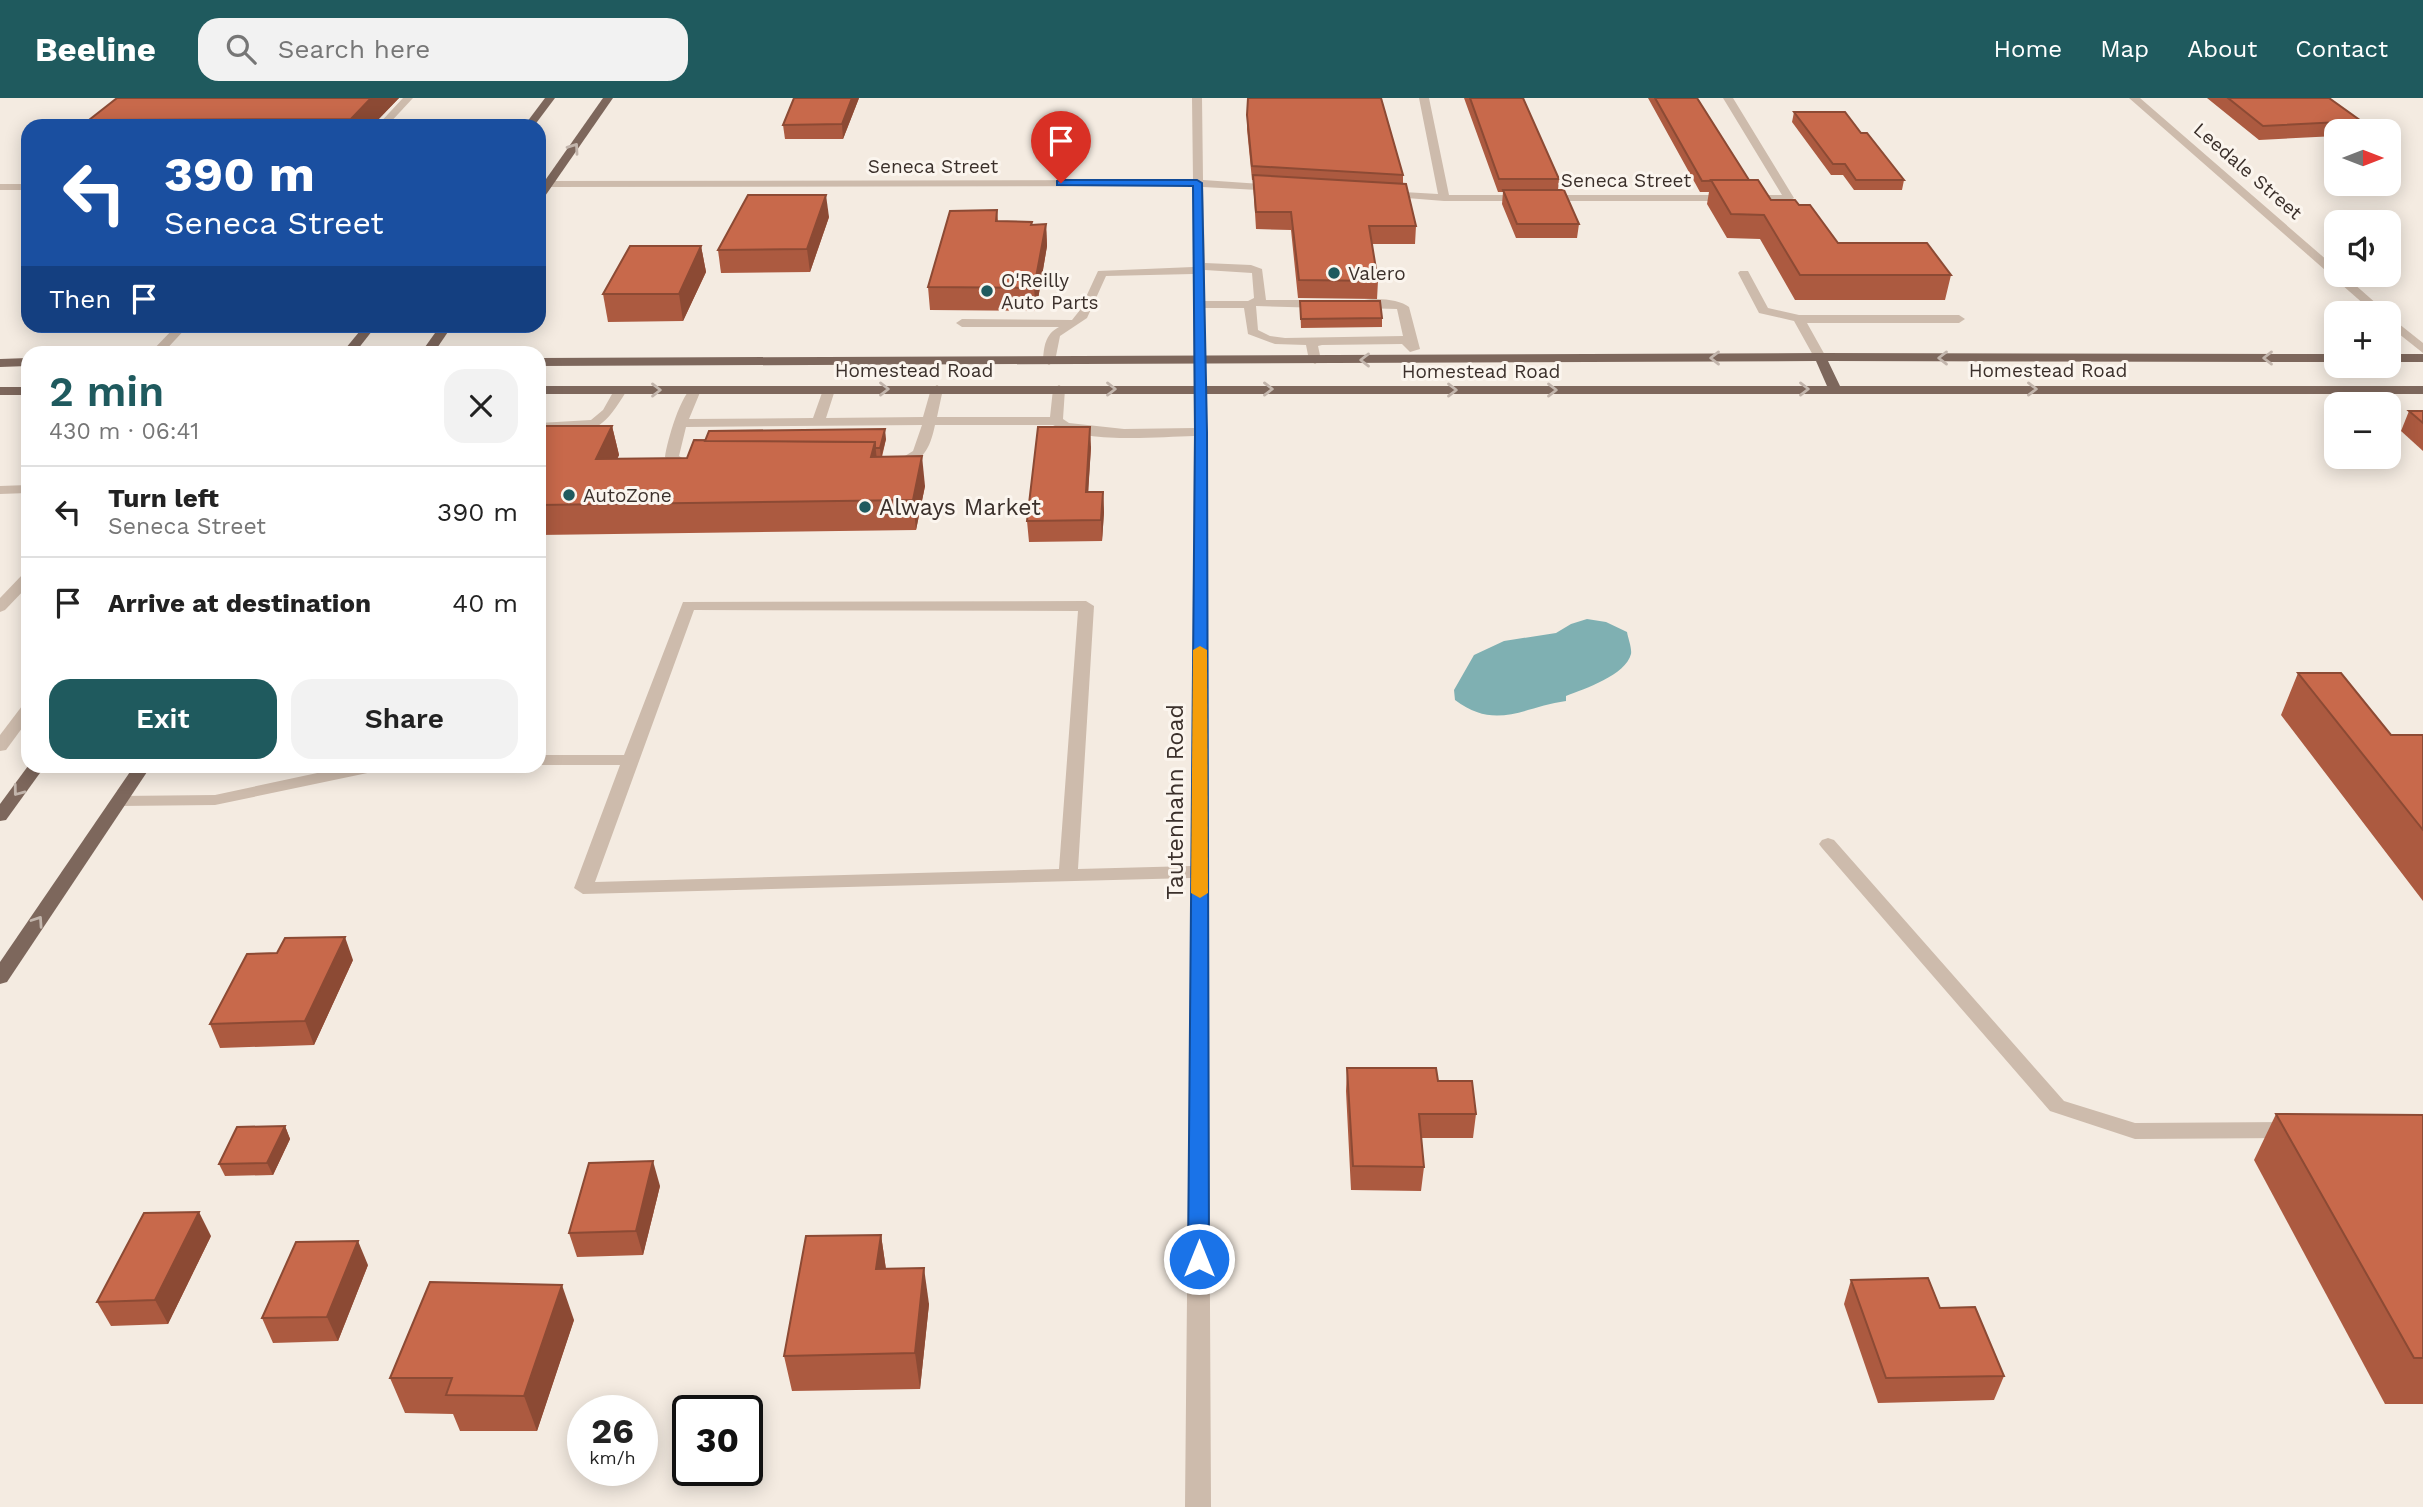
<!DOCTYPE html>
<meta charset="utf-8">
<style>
:root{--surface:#fff;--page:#f2f2f2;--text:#222;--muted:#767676;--line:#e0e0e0;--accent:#1f5a5e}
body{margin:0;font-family:"Work Sans",sans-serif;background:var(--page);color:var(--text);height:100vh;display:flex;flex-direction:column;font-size:26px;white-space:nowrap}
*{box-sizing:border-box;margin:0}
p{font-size:23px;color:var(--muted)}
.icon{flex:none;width:38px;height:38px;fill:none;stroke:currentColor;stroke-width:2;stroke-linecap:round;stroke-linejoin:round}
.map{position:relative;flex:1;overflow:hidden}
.details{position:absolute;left:21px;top:248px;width:525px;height:427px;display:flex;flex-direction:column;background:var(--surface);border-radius:21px;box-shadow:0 4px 18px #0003}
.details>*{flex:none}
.hud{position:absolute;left:21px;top:21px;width:525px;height:214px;border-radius:21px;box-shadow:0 4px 18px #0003;background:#1a4fa0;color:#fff;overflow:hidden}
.needle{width:46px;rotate:90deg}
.fabs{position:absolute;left:2324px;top:21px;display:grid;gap:14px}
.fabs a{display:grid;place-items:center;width:77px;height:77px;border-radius:14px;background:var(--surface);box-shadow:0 4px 18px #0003;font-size:35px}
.speed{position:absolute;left:567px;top:1297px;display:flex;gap:14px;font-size:35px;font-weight:700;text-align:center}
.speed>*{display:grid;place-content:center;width:91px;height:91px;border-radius:50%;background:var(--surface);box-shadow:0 4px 18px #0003;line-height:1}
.speed small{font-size:18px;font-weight:400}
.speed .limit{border:4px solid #111;border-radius:10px;background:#fff;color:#111}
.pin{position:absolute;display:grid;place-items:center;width:60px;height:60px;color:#fff;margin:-72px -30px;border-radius:50% 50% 50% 0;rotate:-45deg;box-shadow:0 0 7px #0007}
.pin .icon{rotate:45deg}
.me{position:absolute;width:77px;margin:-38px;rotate:0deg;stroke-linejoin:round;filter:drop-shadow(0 0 5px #0008)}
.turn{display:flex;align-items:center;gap:24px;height:147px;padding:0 28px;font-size:32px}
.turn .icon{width:91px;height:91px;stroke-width:2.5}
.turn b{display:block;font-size:49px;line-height:60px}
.then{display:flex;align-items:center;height:66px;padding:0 28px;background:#0003;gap:14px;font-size:26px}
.round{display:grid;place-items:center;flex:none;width:74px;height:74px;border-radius:21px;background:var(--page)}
.overview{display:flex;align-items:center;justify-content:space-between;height:119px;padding:0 28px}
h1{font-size:42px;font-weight:600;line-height:52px;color:var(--accent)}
.primary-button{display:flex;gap:14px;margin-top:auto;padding:14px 28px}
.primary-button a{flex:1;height:80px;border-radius:21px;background:var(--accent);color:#fff;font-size:28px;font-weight:600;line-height:80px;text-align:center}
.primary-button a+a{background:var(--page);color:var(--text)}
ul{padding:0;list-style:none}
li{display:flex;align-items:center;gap:21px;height:91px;padding:0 28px;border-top:2px solid var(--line)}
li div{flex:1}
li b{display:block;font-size:26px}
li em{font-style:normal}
header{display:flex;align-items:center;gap:42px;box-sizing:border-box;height:98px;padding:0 35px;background:var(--accent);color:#fff}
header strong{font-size:33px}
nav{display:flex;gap:38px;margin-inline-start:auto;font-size:24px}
.search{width:490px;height:63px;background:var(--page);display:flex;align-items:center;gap:18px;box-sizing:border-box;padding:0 24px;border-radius:21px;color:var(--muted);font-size:26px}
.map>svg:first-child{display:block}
.water{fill:#7fb0b2}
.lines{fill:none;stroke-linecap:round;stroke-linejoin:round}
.path{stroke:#b9a596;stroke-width:3.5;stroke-dasharray:2.5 2.5;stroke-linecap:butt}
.minor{fill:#cdbbac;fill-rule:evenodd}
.major{fill:#7d675c;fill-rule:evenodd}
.wall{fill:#ac5a40}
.shaded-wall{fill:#8c4a34}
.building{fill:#c8694b;stroke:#8c4a34;stroke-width:2}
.oneway{stroke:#c2b5ac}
.route{fill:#1a73e8;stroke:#114b97;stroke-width:2}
.slow{fill:#f59e0b}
.poi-dot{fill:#1f5a5e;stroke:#fbf5ee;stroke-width:2.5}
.labels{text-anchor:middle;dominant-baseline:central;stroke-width:6;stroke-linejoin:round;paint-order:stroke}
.far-street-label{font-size:19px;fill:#3b302b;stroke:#fbf5ee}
.far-poi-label{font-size:19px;fill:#3b302b;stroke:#fbf5ee;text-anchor:start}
.poi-label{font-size:23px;fill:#3b302b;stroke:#fbf5ee;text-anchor:start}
.street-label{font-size:23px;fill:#3b302b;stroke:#fbf5ee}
</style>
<header>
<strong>Beeline</strong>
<div class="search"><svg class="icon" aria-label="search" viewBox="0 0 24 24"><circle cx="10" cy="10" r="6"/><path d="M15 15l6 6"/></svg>Search here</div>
<nav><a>Home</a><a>Map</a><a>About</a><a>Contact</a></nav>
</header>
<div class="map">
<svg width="2423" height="1409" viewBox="0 0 2423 1409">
<rect width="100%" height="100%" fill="#f4ebe1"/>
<path class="water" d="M 1587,521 L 1606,524 L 1627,534 C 1628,540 1632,550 1631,556 C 1626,577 1584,591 1566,598 L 1566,603 C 1523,609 1496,633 1455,602 L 1454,592 L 1474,557 L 1504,543 L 1556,535 L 1571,526 Z"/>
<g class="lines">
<polyline class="path" points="391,250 404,250"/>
<g class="minor">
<polygon points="403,0 413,0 387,28 377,28"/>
<path d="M 1192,0 L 1202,0 L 1203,82 L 1277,87 L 1282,90 L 1277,93 L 1203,89 L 1205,165 L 1251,167 L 1262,171 L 1266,202 L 1324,202 L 1330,206 L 1324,210 L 1256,208 L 1258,232 L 1270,238 L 1285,240 L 1403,238 L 1397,211 L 1359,210 L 1353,206 C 1365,198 1398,200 1409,209 L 1420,251 L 1410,254 L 1402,246 L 1322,247 L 1318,248 L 1321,262 L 1315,266 L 1309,262 L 1306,247 L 1275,246 L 1248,236 L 1244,210 L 1205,210 L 1211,1409 L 1185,1409 L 1191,780 L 583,796 L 574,790 L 620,667 L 539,667 L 539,657 L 624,657 L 683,504 L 1086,503 L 1094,508 L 1078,771 L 1191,768 L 1194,338 C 1155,339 1088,346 1053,327 L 935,327 C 930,351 923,364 899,370 L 892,366 L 913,353 L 922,327 L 686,329 L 679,358 L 684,361 L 701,364 L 701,370 L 675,368 L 665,359 C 667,344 681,293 695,288 L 701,292 L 689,321 L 813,320 L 823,292 L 829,288 L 835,292 L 826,320 L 923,319 L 931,291 L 937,287 L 943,291 L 937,319 L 1050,319 L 1053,291 L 1059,287 L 1065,291 L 1063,321 L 1069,325 L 1124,331 L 1194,330 L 1193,176 L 1106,178 L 1087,220 L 1060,238 L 1055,263 L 1049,267 L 1043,263 C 1044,249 1045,236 1059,229 L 962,229 L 956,225 L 962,221 L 1072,222 L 1080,212 L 1098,173 L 1193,169 L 1193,88 L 539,89 L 539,83 L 1193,82 ZM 1205,172 L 1252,175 L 1254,200 L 1248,203 L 1205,203 ZM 694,512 L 1078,513 L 1059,771 L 595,784 Z"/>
<polygon points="1419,0 1429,0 1449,97 1782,97 1723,0 1733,0 1794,100 1789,103 1444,103 1382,98 1381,96 1386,93 1438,96"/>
<polygon points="2129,0 2140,0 2336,170 2336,177 2344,177 2387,215 2374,215"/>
<rect x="0" y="86" width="28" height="6"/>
<polygon points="1740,173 1748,173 1768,210 1799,217 1959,217 1965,221 1959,225 1807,225 1826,259 1820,263 1814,259 1794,223 1759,215 1738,175"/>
<polygon points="2389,218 2423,245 2423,255 2389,228"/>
<polygon points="176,228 188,228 162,256 149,256"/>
<path d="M 621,288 L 627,292 C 598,341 592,332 539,333 L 539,325 L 591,322 L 603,312 L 616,289 Z"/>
<polygon points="28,387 28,395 0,396 0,388"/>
<polygon points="28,475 28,488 5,512 0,514 0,500 23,476"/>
<polygon points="28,606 28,622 6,652 0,653 0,637 22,608"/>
<polygon points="350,668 385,668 377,673 215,707 120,708 111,703 120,698 215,697"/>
<polygon points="1828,740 1834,742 2064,1003 2135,1025 2290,1024 2298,1026 2301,1032 2298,1038 2290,1040 2135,1041 2050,1013 1822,750 1819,746 1822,742"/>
</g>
<g class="major">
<polygon points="545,0 555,0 534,28 524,28"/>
<polygon points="603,0 613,0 543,101 539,102 539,91"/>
<polygon points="364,228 376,228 354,256 341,256"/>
<polygon points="440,228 452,228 433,256 420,256"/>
<polygon points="1820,255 2336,256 2336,264 1828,263 1840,288 2423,288 2423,296 539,296 539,288 1827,288 1816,263 539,268 539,260"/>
<rect x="2389" y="256" width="34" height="8"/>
<polygon points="28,260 28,268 0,269 0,261"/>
<rect x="0" y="289" width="28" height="8"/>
<polygon points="28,668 45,668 6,722 0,723 0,706"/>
<polygon points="134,668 151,668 7,884 0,886 0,864"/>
</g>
</g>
<g class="wall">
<polygon points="117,0 399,0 372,28 91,28 89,22"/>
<polygon points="859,0 843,41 785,41 783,27"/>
<polygon points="1248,0 1403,77 1403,86 1416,128 1415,146 1372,146 1378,183 1377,201 1298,200 1291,132 1256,131 1253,82 1252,82 1247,31"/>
<polygon points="1464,0 1523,0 1559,81 1558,92 1579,126 1577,140 1516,140 1502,106 1503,94 1498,94"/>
<polygon points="1648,0 1697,0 1749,82 1771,102 1799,107 1838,145 1951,177 1945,202 1795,202 1760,141 1727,140 1707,106 1709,94 1700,94"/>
<polygon points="2207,0 2329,0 2361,23 2357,33 2336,33 2336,38 2259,42"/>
<polygon points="1794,14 1861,35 1904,82 1902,92 1854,92 1843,77 1831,77 1792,24"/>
<polygon points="997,112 998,123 1032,124 1032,126 1046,126 1047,148 1036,213 930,212 928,189"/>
<polygon points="829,119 810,174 721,175 718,152"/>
<polygon points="701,148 706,174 683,223 608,224 603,196"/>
<polygon points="1300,203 1382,220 1382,229 1301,230"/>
<polygon points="2409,313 2423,313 2423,353 2401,333"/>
<polygon points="539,328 612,328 619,357 617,361 687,360 705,343 886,341 882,359 925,388 916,432 539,437"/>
<polygon points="1091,349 1088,394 1103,394 1104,414 1102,443 1029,444 1027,423"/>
<polygon points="2298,575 2391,637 2423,637 2423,803 2281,617"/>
<polygon points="353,862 314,947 220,950 210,926"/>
<polygon points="1347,970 1438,983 1476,1016 1473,1040 1421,1040 1424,1069 1421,1093 1351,1092 1346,993"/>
<polygon points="2276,1016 2423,1017 2423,1306 2385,1306 2254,1062"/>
<polygon points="285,1028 290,1041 273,1077 225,1078 219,1066"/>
<polygon points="660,1088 643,1157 577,1159 569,1135"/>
<polygon points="881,1137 886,1171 929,1206 920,1291 792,1293 784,1258"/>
<polygon points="211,1138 168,1226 111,1228 97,1204"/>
<polygon points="368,1167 338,1243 273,1245 262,1220"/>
<polygon points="1851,1182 2004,1278 1994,1302 1878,1305 1844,1206"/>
<polygon points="574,1222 537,1333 460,1333 453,1316 405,1315 390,1280"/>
</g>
<g class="shaded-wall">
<polygon points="371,0 399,0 372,28 353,28 351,21"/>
<polygon points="852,0 859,0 843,41 842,26"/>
<polygon points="826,97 829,119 810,174 807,151"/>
<polygon points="1046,126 1047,148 1036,213 1034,190"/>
<polygon points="701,148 706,174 683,223 679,196"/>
<polygon points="612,328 619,357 603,391 596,361"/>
<polygon points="1090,329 1091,349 1087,414 1086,394"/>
<polygon points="885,331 886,341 881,360 880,350"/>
<polygon points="875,344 878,373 871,359"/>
<polygon points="922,358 925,388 916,432 913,402"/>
<polygon points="1103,394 1104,414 1102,443 1101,422"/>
<polygon points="345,839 353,862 314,947 305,923"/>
<polygon points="285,1028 290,1041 273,1077 267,1065"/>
<polygon points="653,1063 660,1088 643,1157 636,1133"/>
<polygon points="199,1114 211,1138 168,1226 155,1202"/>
<polygon points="881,1137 886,1172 876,1171"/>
<polygon points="358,1143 368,1167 338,1243 327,1219"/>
<polygon points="924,1170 929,1206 920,1291 915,1255"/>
<polygon points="562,1187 574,1222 537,1333 524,1298"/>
</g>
<g class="building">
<polygon points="117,0 371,0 351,21 89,22"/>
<polygon points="794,0 852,0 842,26 783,27"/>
<polygon points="1248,0 1381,0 1403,77 1252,68 1247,17"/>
<polygon points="1470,0 1523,0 1559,81 1499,81"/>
<polygon points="1655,0 1697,0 1749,82 1702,83"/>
<polygon points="2228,0 2329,0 2361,23 2263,28"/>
<polygon points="1794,14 1845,14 1861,35 1867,35 1904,82 1856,82 1845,66 1833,66"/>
<polygon points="1253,77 1406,86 1416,128 1369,128 1378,183 1299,182 1291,114 1256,114"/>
<polygon points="1711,82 1758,82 1771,102 1795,102 1799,107 1810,107 1838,145 1927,145 1951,177 1800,177 1764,117 1731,116"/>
<polygon points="1503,92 1564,92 1579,126 1517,126"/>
<polygon points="748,97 826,97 807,151 718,152"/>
<polygon points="997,112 996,123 1032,124 1031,127 1046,126 1034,190 928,189 950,113"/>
<polygon points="630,148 701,148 679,196 603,196"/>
<polygon points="1300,203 1380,203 1382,220 1301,221"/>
<polygon points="2409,313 2423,313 2423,325"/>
<polygon points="539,328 612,328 596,361 687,360 694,342 875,344 871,359 922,358 913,402 539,407"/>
<polygon points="1038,329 1090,329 1086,394 1103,394 1101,422 1027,423"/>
<polygon points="885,331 880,350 875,350 875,344 705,343 709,333"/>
<polygon points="2298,575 2341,575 2391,637 2423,637 2423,732"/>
<polygon points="345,839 305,923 210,926 247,856 277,855 285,840"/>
<polygon points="1347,970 1436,970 1438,983 1472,983 1476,1016 1419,1016 1424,1069 1353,1068"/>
<polygon points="2276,1016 2423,1017 2423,1260 2414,1260"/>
<polygon points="285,1028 267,1065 219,1066 237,1029"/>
<polygon points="653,1063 636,1133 569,1135 589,1065"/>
<polygon points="199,1114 155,1202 97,1204 144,1115"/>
<polygon points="881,1137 876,1171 924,1170 915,1255 784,1258 806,1138"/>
<polygon points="358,1143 327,1219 262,1220 296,1144"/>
<polygon points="1928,1180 1940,1210 1975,1209 2004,1278 1886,1280 1851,1182"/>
<polygon points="430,1184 562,1187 524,1298 446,1297 452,1280 390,1280"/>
</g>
<defs><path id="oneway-chevron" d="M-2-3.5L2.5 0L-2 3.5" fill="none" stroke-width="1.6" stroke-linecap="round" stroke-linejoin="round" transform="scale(1.75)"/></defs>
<g class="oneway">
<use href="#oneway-chevron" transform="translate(574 50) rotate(-55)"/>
<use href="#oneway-chevron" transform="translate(1715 260) rotate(180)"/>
<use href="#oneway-chevron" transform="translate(1943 260) rotate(-180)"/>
<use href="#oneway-chevron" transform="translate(2268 260) rotate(-180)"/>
<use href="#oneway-chevron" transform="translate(1365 262) rotate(180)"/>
<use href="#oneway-chevron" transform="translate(884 291)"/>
<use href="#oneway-chevron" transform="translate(1111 291)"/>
<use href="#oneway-chevron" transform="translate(1268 291)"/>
<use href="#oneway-chevron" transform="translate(1804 291)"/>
<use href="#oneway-chevron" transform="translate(2032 291)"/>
<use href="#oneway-chevron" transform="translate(656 292)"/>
<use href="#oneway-chevron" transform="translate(1452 292)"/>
<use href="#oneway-chevron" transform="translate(1552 292)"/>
<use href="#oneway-chevron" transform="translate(18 693) rotate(127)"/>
<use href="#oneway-chevron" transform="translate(38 823) rotate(-56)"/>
</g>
<polygon class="route" points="1061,82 1197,82 1202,85 1207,334 1209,1161 1206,1166 1199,1169 1191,1166 1188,1161 1195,334 1193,88 1057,87 1057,83"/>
<polygon class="slow" points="1200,548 1207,552 1208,795 1200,800 1191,795 1193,552"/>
<g class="poi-dot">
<circle cx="1334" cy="175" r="7"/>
<circle cx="987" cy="193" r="7"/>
<circle cx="569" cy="397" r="7"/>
<circle cx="865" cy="409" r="7"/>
</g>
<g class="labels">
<g class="far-street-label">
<text x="933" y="68">Seneca Street</text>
<text transform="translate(2248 73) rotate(41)">Leedale Street</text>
<text x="1626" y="82">Seneca Street</text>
<text x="914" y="272">Homestead Road</text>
<text x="2048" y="272">Homestead Road</text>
<text x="1481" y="273">Homestead Road</text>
</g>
<g class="far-poi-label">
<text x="1348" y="175">Valero</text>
<text x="1001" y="182">O'Reilly<tspan x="1001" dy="22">Auto Parts</tspan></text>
<text x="583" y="397">AutoZone</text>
</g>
<g class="poi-label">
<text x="879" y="409">Always Market</text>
</g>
<g class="street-label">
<text transform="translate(1175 704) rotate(-90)">Tautenhahn Road</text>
</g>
</g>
</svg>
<div class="fabs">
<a><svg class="needle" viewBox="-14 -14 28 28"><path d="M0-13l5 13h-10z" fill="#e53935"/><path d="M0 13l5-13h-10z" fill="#767676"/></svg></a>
<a><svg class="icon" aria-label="sound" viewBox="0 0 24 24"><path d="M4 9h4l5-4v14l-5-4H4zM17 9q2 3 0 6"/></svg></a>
<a>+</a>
<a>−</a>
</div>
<div class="speed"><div>26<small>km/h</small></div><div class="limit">30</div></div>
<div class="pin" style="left:1061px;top:85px;background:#d93025"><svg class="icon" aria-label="arrive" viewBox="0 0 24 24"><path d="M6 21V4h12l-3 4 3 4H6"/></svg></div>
<svg class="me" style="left:1199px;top:1161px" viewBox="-20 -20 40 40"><circle r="17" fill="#1a73e8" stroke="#fff" stroke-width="3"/><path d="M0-11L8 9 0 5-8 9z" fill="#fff"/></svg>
<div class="hud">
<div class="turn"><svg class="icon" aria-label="left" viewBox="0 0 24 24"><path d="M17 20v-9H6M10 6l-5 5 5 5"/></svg><div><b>390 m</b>Seneca Street</div></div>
<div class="then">Then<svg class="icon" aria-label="arrive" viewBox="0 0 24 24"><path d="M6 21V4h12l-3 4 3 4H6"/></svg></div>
</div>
<section class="details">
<div class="overview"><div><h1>2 min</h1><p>430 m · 06:41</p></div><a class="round"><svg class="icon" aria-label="close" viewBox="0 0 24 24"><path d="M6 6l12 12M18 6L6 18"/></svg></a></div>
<ul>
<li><svg class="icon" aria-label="left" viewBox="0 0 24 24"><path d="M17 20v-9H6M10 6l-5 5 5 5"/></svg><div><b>Turn left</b><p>Seneca Street</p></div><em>390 m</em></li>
<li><svg class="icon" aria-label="arrive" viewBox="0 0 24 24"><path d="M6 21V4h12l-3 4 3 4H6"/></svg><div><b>Arrive at destination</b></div><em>40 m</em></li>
</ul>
<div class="primary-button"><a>Exit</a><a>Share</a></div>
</section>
</div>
